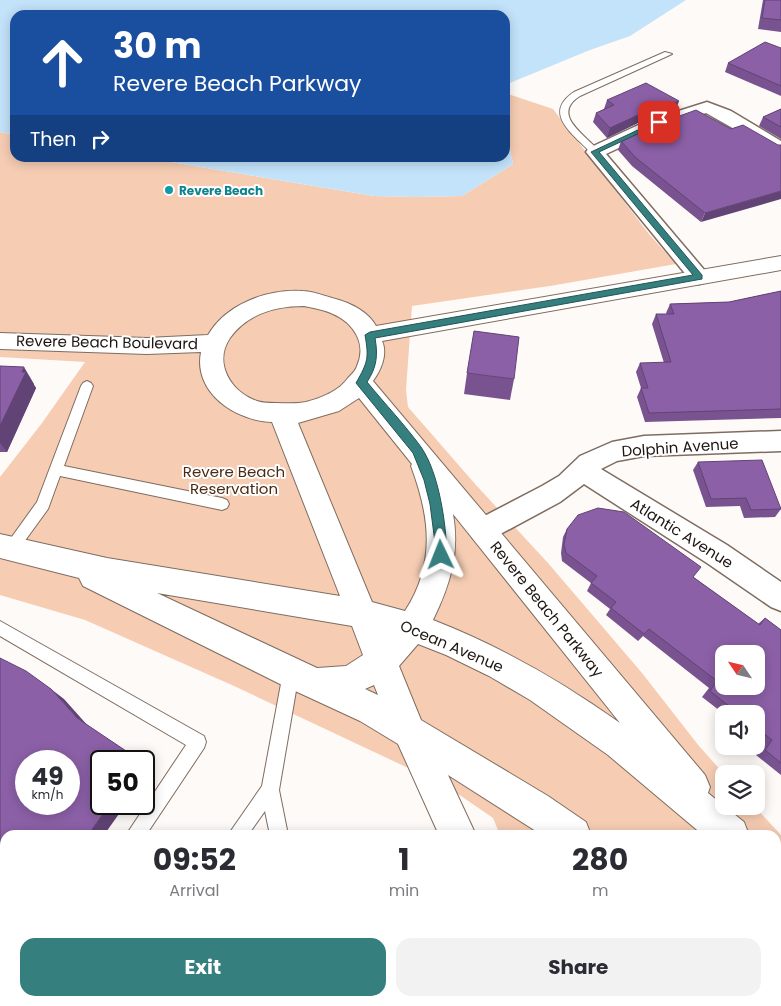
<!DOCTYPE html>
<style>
:root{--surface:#fff;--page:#f2f2f3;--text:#2b2b33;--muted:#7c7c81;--accent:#367f7f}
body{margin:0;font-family:Poppins,sans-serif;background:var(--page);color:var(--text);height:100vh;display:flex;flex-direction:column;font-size:19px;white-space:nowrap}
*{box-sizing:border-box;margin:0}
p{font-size:16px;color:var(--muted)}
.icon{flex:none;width:28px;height:28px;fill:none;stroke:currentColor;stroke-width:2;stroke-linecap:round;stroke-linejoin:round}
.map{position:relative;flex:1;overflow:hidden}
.panel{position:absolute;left:0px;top:830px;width:781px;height:176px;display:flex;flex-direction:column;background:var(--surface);border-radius:15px 15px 0 0;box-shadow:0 2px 12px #0003}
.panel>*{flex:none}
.top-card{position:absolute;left:10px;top:10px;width:500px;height:152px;border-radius:15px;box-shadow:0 2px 12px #0003;background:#1a4fa0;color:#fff;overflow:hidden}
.needle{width:32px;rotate:305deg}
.buttons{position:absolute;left:715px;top:645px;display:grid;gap:10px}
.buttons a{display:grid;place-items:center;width:50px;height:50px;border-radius:10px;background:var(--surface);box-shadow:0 2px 12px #0003;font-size:25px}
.speed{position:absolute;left:15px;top:750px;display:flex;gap:10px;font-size:25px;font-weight:700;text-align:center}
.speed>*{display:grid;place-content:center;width:65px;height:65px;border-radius:50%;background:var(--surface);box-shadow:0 2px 12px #0003;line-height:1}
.speed small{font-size:12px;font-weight:400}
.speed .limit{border:2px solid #111;border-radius:8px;background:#fff;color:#111}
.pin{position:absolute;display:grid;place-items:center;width:42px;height:42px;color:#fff;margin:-21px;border-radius:10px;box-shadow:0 2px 8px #0006}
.me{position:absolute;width:55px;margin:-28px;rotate:358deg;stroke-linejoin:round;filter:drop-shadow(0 0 4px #0008)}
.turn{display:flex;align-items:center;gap:18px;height:105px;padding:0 20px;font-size:22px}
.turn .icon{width:65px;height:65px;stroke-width:2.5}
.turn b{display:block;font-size:35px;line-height:42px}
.then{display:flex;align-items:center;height:48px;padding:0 20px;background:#0003;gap:10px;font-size:19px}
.eta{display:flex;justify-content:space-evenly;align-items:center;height:85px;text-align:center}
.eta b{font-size:30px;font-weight:700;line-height:35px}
.button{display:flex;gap:10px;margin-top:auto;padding:10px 20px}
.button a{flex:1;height:58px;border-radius:15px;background:var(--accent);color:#fff;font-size:20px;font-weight:700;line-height:58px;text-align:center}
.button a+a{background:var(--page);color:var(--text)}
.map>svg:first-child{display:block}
.green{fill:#f6cdb3}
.water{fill:#c3e3fa}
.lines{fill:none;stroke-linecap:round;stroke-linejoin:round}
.lane-casing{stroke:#7f6c60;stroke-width:2}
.street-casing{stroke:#7f6c60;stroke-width:3}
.secondary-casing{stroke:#7f6c60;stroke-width:2}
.lane{fill:#fff;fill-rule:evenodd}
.street{fill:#fff;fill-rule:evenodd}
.secondary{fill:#fff;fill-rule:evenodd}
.wall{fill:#785390}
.shaded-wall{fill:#624375}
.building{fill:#8c60a7;stroke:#624375;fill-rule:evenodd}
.route{fill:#367f7f;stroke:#235353}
.culture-dot{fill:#0f9aa8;stroke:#fff;stroke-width:2}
.labels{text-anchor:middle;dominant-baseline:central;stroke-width:4;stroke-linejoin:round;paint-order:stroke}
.far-culture-label{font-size:12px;font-weight:bold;fill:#0d838f;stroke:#fff;text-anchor:start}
.street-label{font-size:15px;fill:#1d1511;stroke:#fff}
.park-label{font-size:15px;fill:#4b2a14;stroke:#fff}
</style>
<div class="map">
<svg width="781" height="1006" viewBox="0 0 781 1006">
<rect width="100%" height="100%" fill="#fefaf7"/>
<polygon class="green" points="505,93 553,109 649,234 676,264 550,286 412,306 406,390 408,407 476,485 548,563 642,673 699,746 724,774 724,806 754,806 781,835 781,1006 568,1006 566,1001 776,1001 776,835 500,835 493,818 461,796 423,775 234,686 85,620 0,595 0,477 42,423 85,362 0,357 0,132 15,135 15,158 147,158 374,196 415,197 462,196 513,164 505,126"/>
<g class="water">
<polygon points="0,0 686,0 630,36 590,50 505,85 505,15 15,15 15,135 0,132"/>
<polygon points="505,126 513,164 462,196 415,197 374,196 147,158 505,158"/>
</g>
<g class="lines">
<g class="lane-casing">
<g id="lane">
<path d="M 665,52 L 672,54 L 580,96 C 550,115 586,135 600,152 L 595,155 L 592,154 C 575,135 541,114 574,92 Z"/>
<polygon points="87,381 91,383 93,386 64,466 222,498 227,500 229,504 227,508 222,510 60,476 48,509 16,553 11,555 6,553 4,549 6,545 37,502 81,386 83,383"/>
<polygon points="0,621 204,736 206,742 204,748 146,835 126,835 186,745 0,636"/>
<polygon points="291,665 297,668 299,673 279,790 288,835 270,835 265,811 248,835 228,835 262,786 283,673 285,668"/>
<polygon points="6,1001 27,1001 25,1006 4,1006"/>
<polygon points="107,1001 128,1001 126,1006 105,1006"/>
</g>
</g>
<g class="street-casing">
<g id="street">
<polygon points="707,102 731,111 781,141 781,153 775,152 706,113 659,129 606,154 706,272 709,277 706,282 699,284 692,282 586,152 589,148 647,121"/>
<polygon points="781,431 781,451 644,456 617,461 601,469 727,545 781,582 781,611 771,607 707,563 584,484 560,502 493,538 483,542 473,538 470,530 473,522 542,486 559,476 580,456 612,442 644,436"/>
</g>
</g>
<g class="secondary-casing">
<g id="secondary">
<path d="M 781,256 L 781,270 L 382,341 C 388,354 381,370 373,381 L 705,775 L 710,787 L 708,793 L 744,822 L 749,835 L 703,835 L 608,755 L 530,700 L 489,676 L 446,655 L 418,644 L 399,666 L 421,720 L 548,796 L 586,822 L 591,835 L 542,835 L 448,775 L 476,835 L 439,835 L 398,744 L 360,721 L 280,684 L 83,586 L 79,578 L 0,558 L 0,534 L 107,558 L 340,596 L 272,422 C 236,421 193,393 201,352 L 147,354 L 0,349 L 0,333 L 147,338 L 208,335 C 226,304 267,289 302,291 C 312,291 322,295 332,298 C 348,302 367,310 376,326 ZM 304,306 C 313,308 325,310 333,314 C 354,323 367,344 357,366 C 356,370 351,375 348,378 C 339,391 321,398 306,402 C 296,404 286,403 276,403 C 269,403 263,403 257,401 C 231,392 213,363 230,338 C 247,314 276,306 304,306 ZM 359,398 L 412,464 L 411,466 C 430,517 436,563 405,611 L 372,602 L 298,423 L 339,411 ZM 453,514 L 620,723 C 561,681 500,646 433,620 C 450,585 460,554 453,514 ZM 157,593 L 352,626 L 363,655 L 346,666 L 317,668 ZM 374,685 L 378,695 L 365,689 Z"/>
<polygon points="776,874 781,876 781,919 776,917"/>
<polygon points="512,1001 552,1001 554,1006 514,1006"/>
<polygon points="728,1001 770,1001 772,1006 730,1006"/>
</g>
</g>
<use href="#lane" class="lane"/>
<use href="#street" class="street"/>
<use href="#secondary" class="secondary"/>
</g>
<g class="wall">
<polygon points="763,0 781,0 781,32 758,29"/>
<polygon points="781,48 781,96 725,72 728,63"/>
<polygon points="607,100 676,110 646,119 607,138 593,122 596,113 604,109"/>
<polygon points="781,109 781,139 759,126 763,117"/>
<polygon points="743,125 701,222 632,166 618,150 621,141 731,129"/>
<polygon points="781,291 781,418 645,422 637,397 641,388 636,372 640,363 664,363 652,324 656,314 667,314 666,313 670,304 729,302"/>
<polygon points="0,366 34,384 34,385 36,388 7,452 0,452"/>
<polygon points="467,373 514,379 510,400 464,394"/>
<polygon points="698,462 781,508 781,509 775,517 744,518 740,506 706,507 693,470"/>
<polygon points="567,529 693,577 758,624 765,618 781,630 781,775 756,755 763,745 756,740 756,714 724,714 702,697 709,688 643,636 638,641 606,615 610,609 587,591 591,583 562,561 561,553 563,537"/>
</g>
<g class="shaded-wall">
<polygon points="679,101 676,110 646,119 607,138 610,128 649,110"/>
<polygon points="781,191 781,199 701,222 705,213"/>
<polygon points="24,367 34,384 34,385 36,388 7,452 0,443 0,426"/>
<polygon points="51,689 64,699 89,727 77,718"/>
<polygon points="144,763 150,768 144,778"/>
<polygon points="110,804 126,804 104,835 88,835"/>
<polygon points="284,1001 292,1001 299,1006 291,1006"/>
</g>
<g class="building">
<polygon points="765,0 781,0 781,20 762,18"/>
<polygon points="765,42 781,48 781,86 728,63"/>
<polygon points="646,83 679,101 649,110 610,128 596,113 614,105 607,100"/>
<polygon points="781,109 781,127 763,117"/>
<polygon points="696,110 731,129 743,125 778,145 781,145 781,191 705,213 635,157 621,141 663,122"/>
<polygon points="781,291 781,409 649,413 641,388 648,388 640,363 671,362 656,314 674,314 670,304 729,302"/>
<polygon points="474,331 519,337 514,379 467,373"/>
<polygon points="0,366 24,367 22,372 26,372 0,426"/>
<polygon points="762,460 781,509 751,510 746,498 711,499 698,462"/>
<path d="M 598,508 L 624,512 L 701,567 L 693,577 L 760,625 L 765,618 L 781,630 L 781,763 L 765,750 L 772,740 L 756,727 L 756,714 L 739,714 L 710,691 L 717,681 L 649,629 L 644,634 L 611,608 L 616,602 L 591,583 L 597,576 L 566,553 L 564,545 L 567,529 L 578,515 ZM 724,654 L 756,654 L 756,686 L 724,686 Z"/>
<path d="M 0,658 L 26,671 L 51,689 L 77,718 L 141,761 L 101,761 L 101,804 L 110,804 L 88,835 L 5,835 L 5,933 L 0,929 ZM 26,761 L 69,761 L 69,804 L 26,804 Z"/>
<polygon points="158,1001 284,1001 291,1006 155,1006"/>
<polygon points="314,1001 388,1001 386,1006 311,1006"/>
</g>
<path class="route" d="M 657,121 L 663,122 L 599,152 L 702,275 L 702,279 L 375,338 C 378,355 377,367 367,382 C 385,404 405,425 421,447 C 439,473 446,523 447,555 L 446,558 L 441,560 L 437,558 L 430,504 L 424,480 L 413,453 L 356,383 C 368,362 369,358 365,335 L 370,332 L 693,275 L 591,152 Z"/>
<circle class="culture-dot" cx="169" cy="190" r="5"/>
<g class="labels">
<g class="far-culture-label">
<text x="179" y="190">Revere Beach</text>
</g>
<g class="street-label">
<text transform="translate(107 342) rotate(1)">Revere Beach Boulevard</text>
<text transform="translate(680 447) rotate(-4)">Dolphin Avenue</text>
<text transform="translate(682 533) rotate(32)">Atlantic Avenue</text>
<text transform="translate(547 609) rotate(51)">Revere Beach Parkway</text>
<text transform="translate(452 646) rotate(23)">Ocean Avenue</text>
</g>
<g class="park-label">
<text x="234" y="471">Revere Beach<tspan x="234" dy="17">Reservation</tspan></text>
</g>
</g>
</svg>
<div class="buttons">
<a><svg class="needle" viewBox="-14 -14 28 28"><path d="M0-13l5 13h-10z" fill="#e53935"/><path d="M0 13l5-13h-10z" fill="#7c7c81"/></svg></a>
<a><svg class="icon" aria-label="sound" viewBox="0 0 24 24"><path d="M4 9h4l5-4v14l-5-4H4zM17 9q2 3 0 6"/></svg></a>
<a><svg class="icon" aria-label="layers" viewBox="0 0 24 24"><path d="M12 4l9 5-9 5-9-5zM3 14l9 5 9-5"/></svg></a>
</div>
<div class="speed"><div>49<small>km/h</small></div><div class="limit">50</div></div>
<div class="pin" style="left:659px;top:122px;background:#d93025"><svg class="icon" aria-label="arrive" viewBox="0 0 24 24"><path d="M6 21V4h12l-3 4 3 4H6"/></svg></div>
<svg class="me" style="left:441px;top:555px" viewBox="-20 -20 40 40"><path d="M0-17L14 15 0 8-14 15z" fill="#367f7f" stroke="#fff" stroke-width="4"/></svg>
<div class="top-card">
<div class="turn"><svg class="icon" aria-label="ahead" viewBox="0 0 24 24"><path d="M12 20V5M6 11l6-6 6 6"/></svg><div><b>30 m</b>Revere Beach Parkway</div></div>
<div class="then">Then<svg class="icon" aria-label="right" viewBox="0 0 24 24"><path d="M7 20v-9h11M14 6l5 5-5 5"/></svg></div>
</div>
<section class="panel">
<div class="eta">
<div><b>09:52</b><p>Arrival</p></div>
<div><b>1</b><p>min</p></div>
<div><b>280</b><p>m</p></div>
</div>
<div class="button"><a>Exit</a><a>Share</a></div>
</section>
</div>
